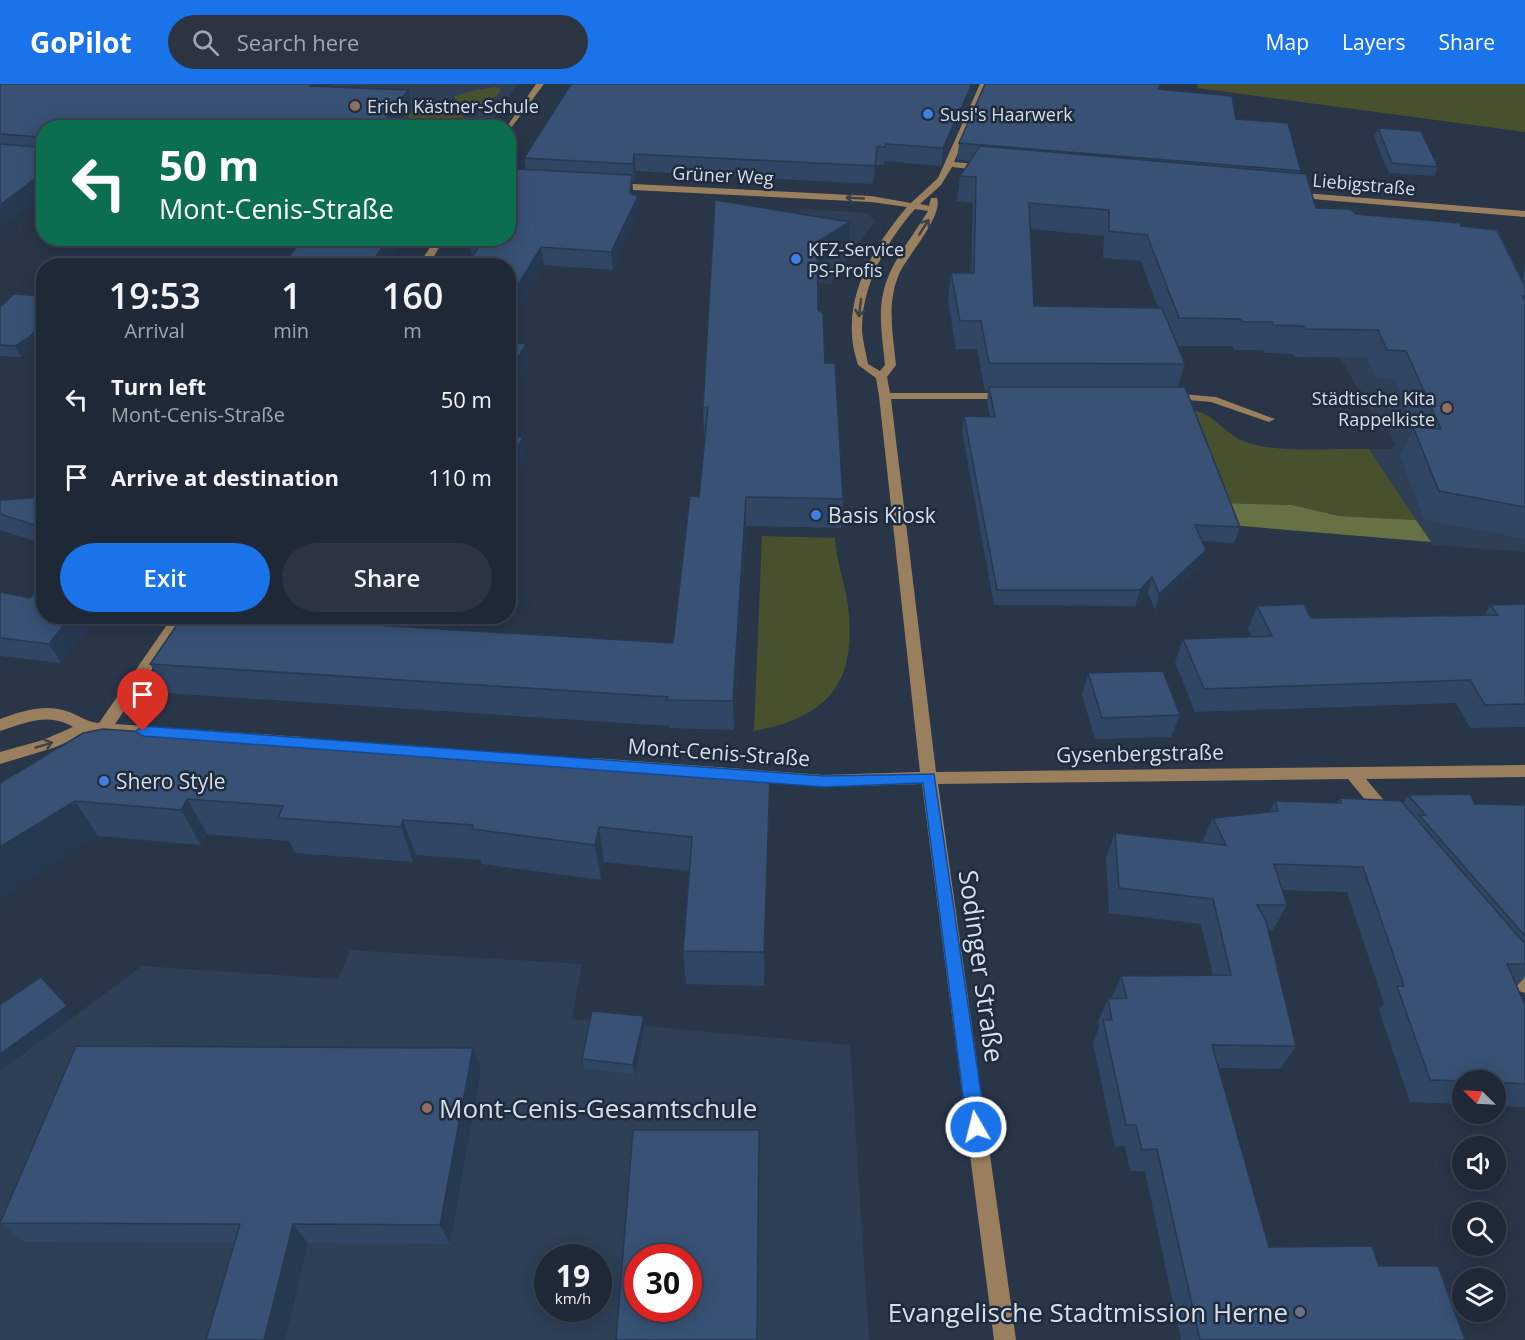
<!DOCTYPE html>
<meta charset="utf-8">
<style>
:root{--surface:#1f2836;--page:#2c3442;--text:#f1f3f6;--muted:#a1a6ad;--line:#3c4451;--accent:#1a73e8}
body{margin:0;font-family:"Open Sans",sans-serif;background:var(--page);color:var(--text);height:100vh;display:flex;flex-direction:column;font-size:22px;white-space:nowrap}
*{box-sizing:border-box;margin:0}
p{font-size:20px;color:var(--muted)}
.icon{flex:none;width:33px;height:33px;fill:none;stroke:currentColor;stroke-width:2;stroke-linecap:round;stroke-linejoin:round}
.map{position:relative;flex:1;overflow:hidden}
.sheet{position:absolute;left:36px;top:174px;width:480px;height:366px;display:flex;flex-direction:column;background:var(--surface);border-radius:24px;box-shadow:0 3px 15px #0003,0 0 0 2px var(--line)}
.sheet>*{flex:none}
.guide{position:absolute;left:36px;top:36px;width:480px;height:126px;border-radius:24px;box-shadow:0 3px 15px #0003,0 0 0 2px var(--line);background:#0b6e4f;color:#fff;overflow:hidden}
.needle{width:39px;rotate:294deg}
.buttons{position:absolute;left:1452px;top:986px;display:grid;gap:12px}
.buttons a{display:grid;place-items:center;width:54px;height:54px;border-radius:50%;background:var(--surface);box-shadow:0 3px 15px #0003,0 0 0 2px var(--line);font-size:30px}
.speed{position:absolute;left:534px;top:1160px;display:flex;gap:12px;font-size:30px;font-weight:700;text-align:center}
.speed>*{display:grid;place-content:center;width:78px;height:78px;border-radius:50%;background:var(--surface);box-shadow:0 3px 15px #0003,0 0 0 2px var(--line);line-height:1}
.speed small{font-size:15px;font-weight:400}
.speed .limit{border:9px solid #d22;background:#fff;color:#111}
.pin{position:absolute;display:grid;place-items:center;width:51px;height:51px;color:#fff;margin:-62px -26px;border-radius:50% 50% 50% 0;rotate:-45deg;box-shadow:0 0 6px #0007}
.pin .icon{rotate:45deg}
.me{position:absolute;width:66px;margin:-33px;rotate:352deg;stroke-linejoin:round;filter:drop-shadow(0 0 4px #0008)}
.turn{display:flex;align-items:center;gap:21px;height:126px;padding:0 24px;font-size:27px}
.turn .icon{width:78px;height:78px;stroke-width:2.5}
.turn b{display:block;font-size:42px;line-height:51px}
.eta{display:flex;justify-content:space-evenly;align-items:center;height:102px;text-align:center}
.eta b{font-size:36px;font-weight:600;line-height:42px}
.cta{display:flex;gap:12px;margin-top:auto;padding:12px 24px}
.cta a{flex:1;height:69px;border-radius:36px;background:var(--accent);color:#fff;font-size:24px;font-weight:600;line-height:69px;text-align:center}
.cta a+a{background:var(--page);color:var(--text)}
ul{padding:0;list-style:none}
li{display:flex;align-items:center;gap:18px;height:78px;padding:0 24px}
li div{flex:1}
li b{display:block;font-size:22px}
li em{font-style:normal}
header{display:flex;align-items:center;gap:36px;box-sizing:border-box;height:84px;padding:0 30px;background:var(--accent);color:#fff}
header strong{font-size:28px}
nav{display:flex;gap:33px;margin-inline-start:auto;font-size:21px}
.search{width:420px;height:54px;background:var(--page);display:flex;align-items:center;gap:15px;box-sizing:border-box;padding:0 21px;border-radius:33px;color:var(--muted);font-size:22px}
.map>svg:first-child{display:block}
.built{fill:#2e3f56;fill-rule:evenodd}
.green{fill:#48512d}
.forest{fill:#667144}
.lines{fill:none;stroke-linecap:round;stroke-linejoin:round}
.minor{fill:#9a7f5f;fill-rule:evenodd}
.wall{fill:#304664;fill-rule:evenodd}
.shaded-wall{fill:#273951}
.building{fill:#385174;stroke:#273951;stroke-width:1.5;fill-rule:evenodd}
.oneway{stroke:#3e4146}
.route{fill:#1a73e8;stroke:#114b97;stroke-width:1.5}
.education-dot{fill:#8d6e63;stroke:#1f2c3d;stroke-width:2}
.shop-dot{fill:#3f7fe0;stroke:#1f2c3d;stroke-width:2}
.worship-dot{fill:#6b7280;stroke:#1f2c3d;stroke-width:2}
.labels{text-anchor:middle;dominant-baseline:central;stroke-width:5;stroke-linejoin:round;paint-order:stroke}
.far-poi-label{font-size:18px;fill:#d6dfea;stroke:#1f2c3d;text-anchor:start}
.far-street-label{font-size:18px;fill:#d6dfea;stroke:#1f2c3d}
.poi-label{font-size:21px;fill:#d6dfea;stroke:#1f2c3d;text-anchor:start}
.street-label{font-size:21px;fill:#d6dfea;stroke:#1f2c3d}
.near-street-label{font-size:26px;fill:#d6dfea;stroke:#1f2c3d}
.near-poi-label{font-size:26px;fill:#d6dfea;stroke:#1f2c3d;text-anchor:start}
</style>
<header>
<strong>GoPilot</strong>
<div class="search"><svg class="icon" aria-label="search" viewBox="0 0 24 24"><circle cx="10" cy="10" r="6"/><path d="M15 15l6 6"/></svg>Search here</div>
<nav><a>Map</a><a>Layers</a><a>Share</a></nav>
</header>
<div class="map">
<svg width="1525" height="1256" viewBox="0 0 1525 1256">
<rect width="100%" height="100%" fill="#293648"/>
<g class="built">
<polygon points="223,0 518,0 487,43 194,44"/>
<polygon points="800,125 858,128 868,130 875,137 830,200 757,195 797,140"/>
<polygon points="1310,219 1525,233 1525,468 1432,461 1369,365 1392,365 1396,361 1387,345 1380,345"/>
<path d="M 350,866 L 582,880 L 572,935 L 850,961 L 869,1256 L 0,1256 L 0,987 L 142,882 L 338,895 ZM 548,1173 L 598,1173 L 598,1224 L 548,1224 ZM 638,1173 L 688,1173 L 688,1224 L 638,1224 Z"/>
</g>
<g class="green">
<polygon points="1198,0 1525,0 1525,48 1197,4"/>
<path d="M 495,3 L 501,5 C 495,21 469,25 455,16 L 455,12 L 476,6 Z"/>
<polygon points="417,22 469,25 455,43 400,43"/>
<path d="M 1193,326 C 1214,330 1224,349 1243,357 C 1275,370 1333,364 1369,365 L 1416,436 L 1339,432 L 1292,421 L 1219,419 Z"/>
<path d="M 762,452 L 835,454 C 836,477 845,499 848,522 C 857,598 830,633 754,647 Z"/>
</g>
<polygon class="forest" points="1219,419 1292,421 1339,432 1416,436 1431,458 1182,437"/>
<g class="lines">
<g class="minor">
<polygon points="536,0 544,0 508,48 508,44 506,44"/>
<path d="M 980,0 L 988,0 L 954,78 L 987,81 L 991,84 L 987,87 L 952,83 L 941,101 L 920,120 L 929,122 L 931,114 L 937,114 C 943,132 909,170 900,188 C 886,218 893,250 896,281 L 887,293 L 890,309 L 1008,309 L 1014,312 L 1008,315 L 891,315 L 936,688 L 1525,681 L 1525,693 L 1366,695 L 1396,731 L 1394,736 L 1388,737 L 1382,736 L 1348,695 L 938,700 L 1016,1256 L 994,1256 L 922,700 L 824,703 L 593,686 L 587,684 L 585,680 L 587,676 L 593,674 L 824,691 L 920,688 L 879,312 L 876,294 L 858,281 C 855,270 852,260 852,249 C 849,202 878,157 907,123 L 871,118 L 613,105 L 609,102 L 613,99 L 871,112 L 911,119 L 938,94 ZM 915,125 L 928,127 C 913,153 889,179 883,210 C 878,233 883,257 885,281 L 880,287 L 868,280 C 866,269 863,258 862,247 C 861,202 886,158 915,125 Z"/>
<polygon points="1292,108 1525,127 1525,133 1289,113 1289,109"/>
<polygon points="436,154 445,154 428,182 418,182"/>
<polygon points="1170,309 1216,313 1275,335 1269,338 1211,318 1166,314 1164,312"/>
<path d="M 173,532 L 188,532 L 115,640 L 303,653 L 308,655 L 311,659 L 308,663 L 303,665 L 87,650 L 53,664 L 0,680 L 0,668 L 43,656 L 73,643 C 48,628 26,639 0,647 L 0,635 C 22,627 46,619 69,628 C 80,632 87,638 99,639 Z"/>
<polygon points="1512,870 1518,872 1525,884 1525,909 1519,907 1503,878 1506,872"/>
</g>
</g>
<g class="wall">
<polygon points="0,0 332,0 329,3 412,22 44,44 44,110 0,144"/>
<polygon points="571,0 978,0 941,82 885,77 884,81 876,81 873,100 636,87 634,97 632,97 633,111 639,129 613,186 544,181 508,241 508,182 472,173 470,163 526,85 524,74"/>
<path d="M 985,0 L 1160,0 L 1159,5 L 1236,35 L 1301,87 L 1300,89 L 1316,124 L 1356,130 L 1461,142 L 1522,196 L 1525,182 L 1525,455 L 1424,436 L 1400,372 L 1414,343 L 1394,295 L 1375,294 L 1367,274 L 1295,273 L 1293,270 L 1264,269 L 1263,266 L 1234,266 L 1232,262 L 1178,262 L 1185,280 L 1178,303 L 1240,443 L 1234,459 L 1202,457 L 1201,481 L 1155,526 L 1148,509 L 1135,522 L 994,521 L 962,347 L 964,332 L 990,333 L 987,318 L 988,307 L 985,307 L 977,265 L 956,265 L 948,216 L 951,189 L 971,189 L 973,119 L 957,117 L 960,92 L 970,77 L 957,76 L 959,59 ZM 1030,145 L 1104,152 L 1103,174 L 1141,177 L 1158,224 L 1034,222 Z"/>
<polygon points="1378,44 1438,83 1434,92 1389,89 1374,53"/>
<polygon points="850,138 849,164 818,184 818,226 843,415 841,444 746,442 734,646 669,644 669,642 165,609 150,580 334,538 673,559 699,413 705,352 704,352 703,323"/>
<polygon points="81,154 227,154 219,163"/>
<polygon points="44,212 44,254 33,264 21,273 0,272 0,223"/>
<polygon points="44,413 44,460 0,446 0,416"/>
<polygon points="0,508 30,514 61,579 0,572"/>
<polygon points="1525,520 1525,643 1470,644 1456,619 1195,628 1175,578 1183,555 1252,553 1248,545 1257,522 1311,534 1484,532 1490,521"/>
<polygon points="1088,589 1180,631 1171,653 1095,655 1082,611"/>
<polygon points="613,685 696,692 770,692 764,902 686,900 683,867 689,787 604,778 601,796 482,780 481,776 416,771 413,778 295,769 289,757 207,750 201,761 98,752 0,699"/>
<polygon points="1408,711 1475,720 1525,721 1525,893 1517,902 1525,921 1525,1023 1496,1022 1496,996 1462,996 1462,1020 1410,1018 1379,926 1384,919 1347,808 1282,806 1287,821 1273,846 1268,846 1296,962 1280,985 1219,984 1269,1163 1379,1182 1465,1256 1181,1256 1145,1087 1130,1087 1125,1062 1115,1063 1093,959 1099,944 1098,938 1108,915 1112,914 1121,892 1213,891 1201,840 1109,829 1106,774 1115,749 1202,758 1213,734 1269,728 1275,717 1337,719 1340,714 1403,719"/>
<polygon points="644,932 645,942 635,990 584,985 582,975"/>
<polygon points="481,986 450,1160 24,1158 0,1139"/>
</g>
<g class="shaded-wall">
<polygon points="312,0 332,0 314,18 310,2"/>
<polygon points="972,0 978,0 941,82 943,64"/>
<polygon points="408,6 412,22 395,44 379,44"/>
<polygon points="877,63 876,81 873,100 875,82"/>
<polygon points="634,70 636,87 634,97 633,80"/>
<polygon points="44,88 44,110 0,144 0,121"/>
<polygon points="632,91 633,108 631,126 638,112 639,129 613,186 611,168 630,110"/>
<polygon points="850,138 849,164 816,184 817,158"/>
<polygon points="216,154 227,154 219,163"/>
<polygon points="389,154 406,154 386,182 369,182"/>
<polygon points="541,163 544,181 508,241 508,217"/>
<polygon points="44,239 44,254 33,264 21,273 15,262"/>
<polygon points="526,260 529,279 518,298 521,314 508,336 508,291"/>
<polygon points="523,353 526,372 508,410 508,382"/>
<polygon points="746,413 746,442 734,646 733,617"/>
<polygon points="1206,466 1201,481 1155,526 1159,510"/>
<polygon points="1152,493 1148,509 1135,522 1140,506"/>
<polygon points="71,532 98,532 61,579 49,560"/>
<polygon points="312,532 337,532 320,566 309,537"/>
<polygon points="770,692 769,728 764,902 764,868"/>
<polygon points="187,715 207,750 201,761 181,726"/>
<polygon points="75,717 98,752 0,816 0,763"/>
<polygon points="403,736 416,771 413,778 401,743"/>
<polygon points="599,743 604,778 601,796 595,761"/>
<polygon points="67,922 75,932 0,986 0,970"/>
<polygon points="644,932 645,942 635,990 633,981"/>
<polygon points="473,964 481,986 450,1160 440,1141"/>
<polygon points="293,1140 308,1159 285,1256 264,1256"/>
</g>
<g class="building">
<polygon points="0,0 312,0 310,2 408,6 379,44 44,44 44,88 0,121 0,60 37,63 39,61 39,53 0,50"/>
<polygon points="571,0 972,0 943,64 886,60 885,63 877,63 875,82 634,70 633,80 524,74"/>
<polygon points="985,0 1160,0 1158,5 1232,12 1236,35 1288,39 1301,87 959,59"/>
<polygon points="1378,44 1421,47 1438,83 1392,79"/>
<polygon points="980,62 1306,90 1316,124 1350,125 1356,130 1460,139 1461,142 1497,146 1525,202 1525,212 1523,212 1525,215 1525,423 1439,407 1413,343 1441,345 1406,267 1387,266 1378,246 1305,245 1303,242 1273,241 1272,238 1242,238 1241,235 1179,234 1147,151 1109,147 1109,126 1029,119 1034,222 1162,224 1185,280 989,279 981,237 960,237 951,189 974,189 976,93 960,92"/>
<polygon points="518,85 632,91 630,110 638,112 611,168 541,163 508,217 508,182 466,182 478,164 470,163 476,154 508,154 508,101"/>
<polygon points="715,116 850,138 817,158 818,226 823,229 825,279 835,279 843,415 746,413 733,617 667,616 668,613 150,580 183,532 312,532 309,537 673,559 690,412 699,413 708,323 703,323"/>
<polygon points="304,154 389,154 369,182 281,182"/>
<polygon points="14,210 44,212 44,239 28,254 15,262 0,261 0,223"/>
<polygon points="508,258 526,260 508,291"/>
<polygon points="508,294 517,295 508,311"/>
<polygon points="989,303 1185,303 1240,443 1195,441 1206,466 1159,510 1152,493 1140,506 997,506 964,332 995,333"/>
<polygon points="508,352 523,353 508,382"/>
<polygon points="44,413 44,444 0,430 0,416"/>
<polygon points="44,497 44,532 71,532 49,560 0,554 0,508 30,514"/>
<polygon points="1304,520 1311,534 1498,531 1490,521 1525,520 1525,620 1485,621 1470,596 1204,605 1183,555 1272,552 1257,522"/>
<polygon points="1163,587 1180,631 1102,634 1088,589"/>
<polygon points="103,645 612,680 611,685 697,692 696,690 770,692 764,868 683,867 692,753 599,743 595,761 472,745 473,741 403,736 401,743 278,734 283,722 187,715 181,726 75,717 0,763 0,699 83,649"/>
<polygon points="1470,710 1475,720 1525,721 1525,852 1419,731 1426,731 1408,711"/>
<polygon points="1340,714 1401,717 1525,860 1525,880 1507,880 1525,921 1525,1000 1496,998 1496,996 1462,996 1462,997 1430,996 1397,902 1404,902 1363,783 1274,780 1287,821 1257,821 1266,837 1296,962 1212,961 1269,1163 1372,1162 1379,1182 1438,1182 1465,1256 1200,1256 1157,1065 1142,1066 1136,1041 1126,1041 1103,936 1112,936 1108,915 1127,914 1121,892 1231,891 1213,815 1119,804 1115,749 1226,761 1213,734 1278,727 1275,717 1341,719"/>
<polygon points="41,893 67,922 0,970 0,921"/>
<polygon points="592,927 644,932 633,981 582,975"/>
<polygon points="76,962 473,964 440,1141 293,1140 264,1256 206,1256 240,1140 0,1139"/>
<path d="M 633,1046 L 759,1046 L 757,1256 L 616,1256 ZM 638,1173 L 688,1173 L 688,1224 L 638,1224 Z"/>
</g>
<defs><path id="oneway-shaft" d="M-6 0H5M1.5-3L5.5 0L1.5 3" fill="none" stroke-width="1.6" stroke-linecap="round" stroke-linejoin="round" transform="scale(1.5)"/></defs>
<g class="oneway">
<use href="#oneway-shaft" transform="translate(855 114) rotate(-177)"/>
<use href="#oneway-shaft" transform="translate(924 143) rotate(-58)"/>
<use href="#oneway-shaft" transform="translate(860 224) rotate(97)"/>
<use href="#oneway-shaft" transform="translate(44 661) rotate(-17)"/>
</g>
<polygon class="route" points="143,642 824,692 934,690 986,1043 983,1049 976,1051 970,1049 967,1043 923,699 824,703 143,652 136,647"/>
<g class="education-dot">
<circle cx="355" cy="22" r="6"/>
<circle cx="1447" cy="324" r="6"/>
<circle cx="427" cy="1024" r="6"/>
</g>
<g class="shop-dot">
<circle cx="928" cy="30" r="6"/>
<circle cx="796" cy="175" r="6"/>
<circle cx="816" cy="431" r="6"/>
<circle cx="104" cy="697" r="6"/>
</g>
<circle class="worship-dot" cx="1300" cy="1228" r="6"/>
<g class="labels">
<g class="far-poi-label">
<text x="367" y="22">Erich Kästner-Schule</text>
<text x="940" y="30">Susi's Haarwerk</text>
<text x="808" y="165">KFZ-Service<tspan x="808" dy="21">PS-Profis</tspan></text>
<text x="1435" y="314" text-anchor="end">Städtische Kita<tspan x="1435" dy="21">Rappelkiste</tspan></text>
</g>
<g class="far-street-label">
<text transform="translate(723 91) rotate(3)">Grüner Weg</text>
<text transform="translate(1364 100) rotate(5)">Liebigstraße</text>
</g>
<g class="poi-label">
<text x="828" y="431">Basis Kiosk</text>
<text x="116" y="697">Shero Style</text>
</g>
<g class="street-label">
<text transform="translate(719 668) rotate(4)">Mont-Cenis-Straße</text>
<text transform="translate(1140 669) rotate(-1)">Gysenbergstraße</text>
</g>
<g class="near-street-label">
<text transform="translate(982 882) rotate(82)">Sodinger Straße</text>
</g>
<g class="near-poi-label">
<text x="439" y="1024">Mont-Cenis-Gesamtschule</text>
<text x="1288" y="1228" text-anchor="end">Evangelische Stadtmission Herne</text>
</g>
</g>
</svg>
<div class="buttons">
<a><svg class="needle" viewBox="-14 -14 28 28"><path d="M0-13l5 13h-10z" fill="#e53935"/><path d="M0 13l5-13h-10z" fill="#a1a6ad"/></svg></a>
<a><svg class="icon" aria-label="sound" viewBox="0 0 24 24"><path d="M4 9h4l5-4v14l-5-4H4zM17 9q2 3 0 6"/></svg></a>
<a><svg class="icon" aria-label="search" viewBox="0 0 24 24"><circle cx="10" cy="10" r="6"/><path d="M15 15l6 6"/></svg></a>
<a><svg class="icon" aria-label="layers" viewBox="0 0 24 24"><path d="M12 4l9 5-9 5-9-5zM3 14l9 5 9-5"/></svg></a>
</div>
<div class="speed"><div>19<small>km/h</small></div><div class="limit">30</div></div>
<div class="pin" style="left:143px;top:647px;background:#d93025"><svg class="icon" aria-label="arrive" viewBox="0 0 24 24"><path d="M6 21V4h12l-3 4 3 4H6"/></svg></div>
<svg class="me" style="left:976px;top:1043px" viewBox="-20 -20 40 40"><circle r="17" fill="#1a73e8" stroke="#fff" stroke-width="3"/><path d="M0-11L8 9 0 5-8 9z" fill="#fff"/></svg>
<div class="guide">
<div class="turn"><svg class="icon" aria-label="left" viewBox="0 0 24 24"><path d="M17 20v-9H6M10 6l-5 5 5 5"/></svg><div><b>50 m</b>Mont-Cenis-Straße</div></div>
</div>
<section class="sheet">
<div class="eta">
<div><b>19:53</b><p>Arrival</p></div>
<div><b>1</b><p>min</p></div>
<div><b>160</b><p>m</p></div>
</div>
<ul>
<li><svg class="icon" aria-label="left" viewBox="0 0 24 24"><path d="M17 20v-9H6M10 6l-5 5 5 5"/></svg><div><b>Turn left</b><p>Mont-Cenis-Straße</p></div><em>50 m</em></li>
<li><svg class="icon" aria-label="arrive" viewBox="0 0 24 24"><path d="M6 21V4h12l-3 4 3 4H6"/></svg><div><b>Arrive at destination</b></div><em>110 m</em></li>
</ul>
<div class="cta"><a>Exit</a><a>Share</a></div>
</section>
</div>
